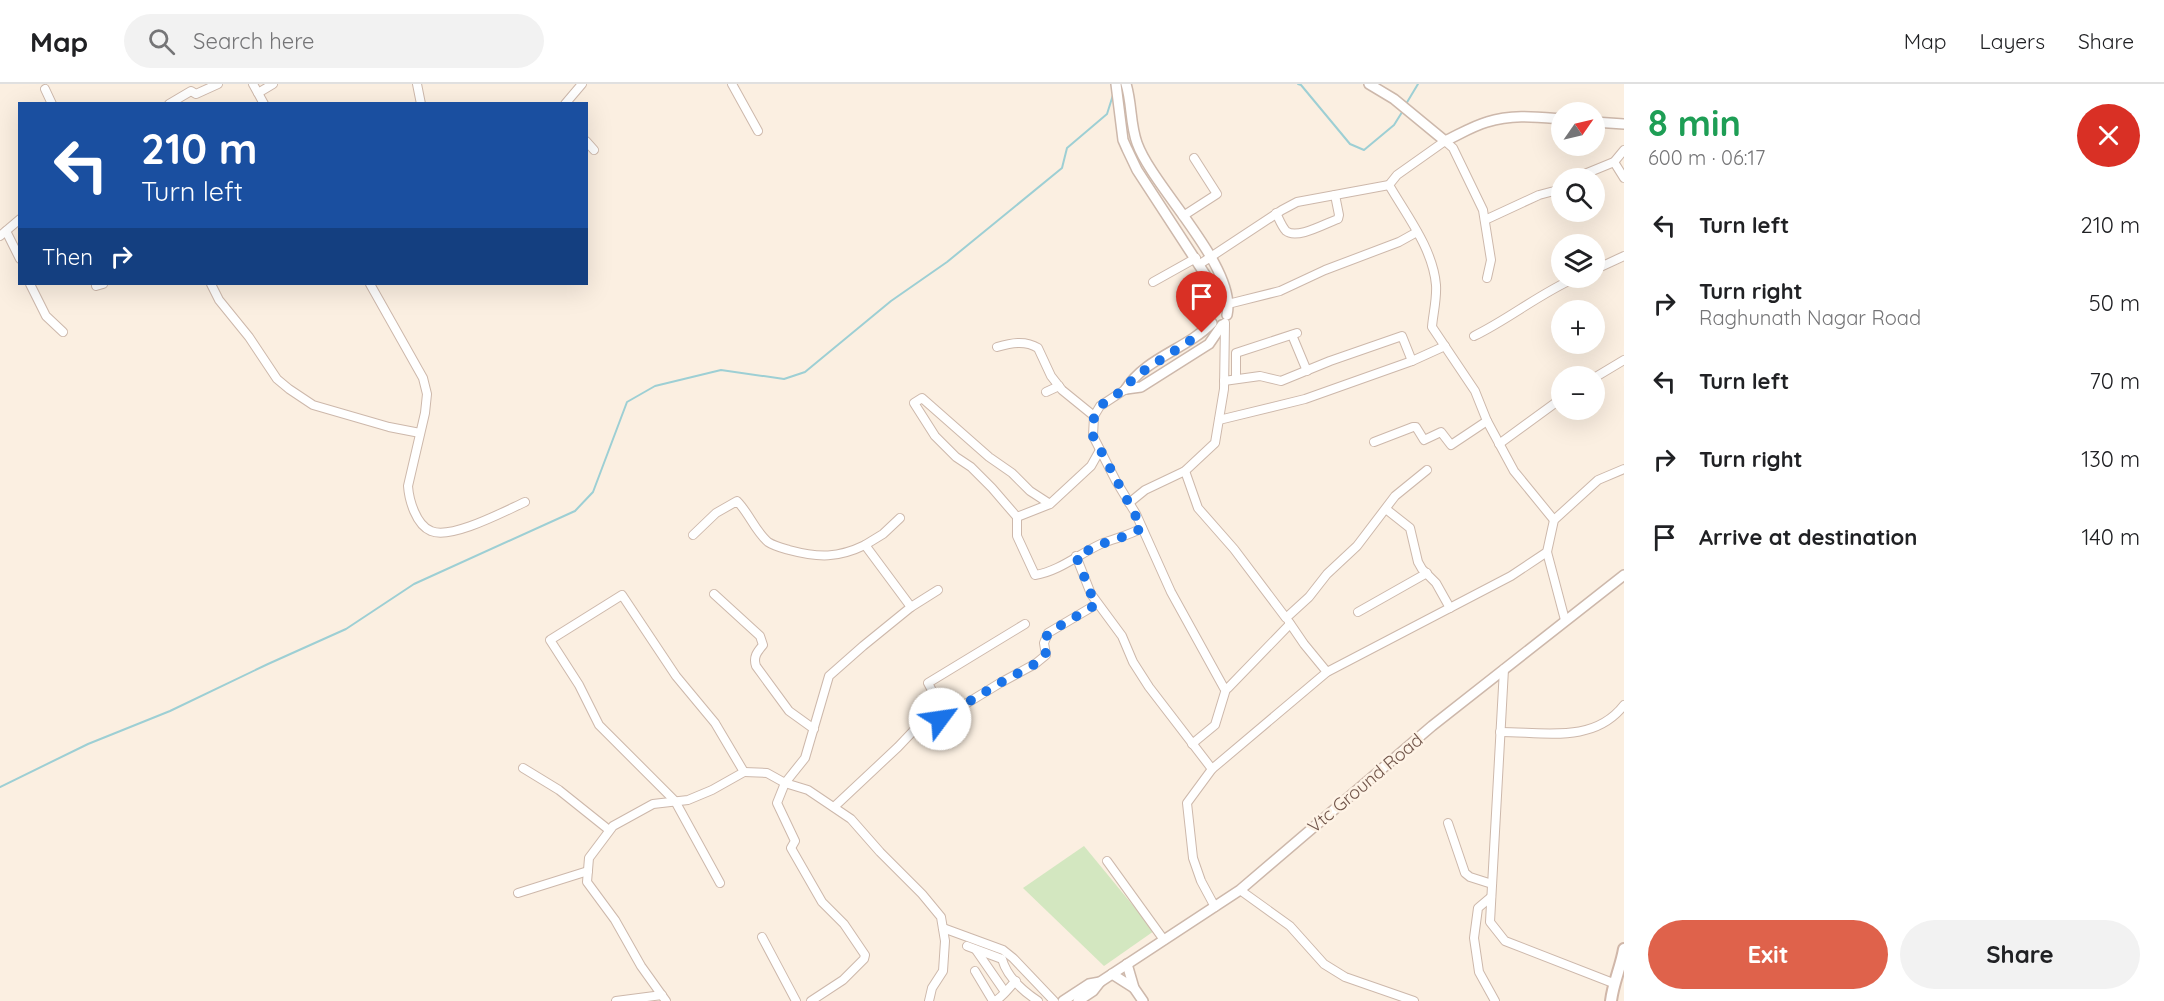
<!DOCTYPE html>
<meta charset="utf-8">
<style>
:root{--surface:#fff;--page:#f2f2f2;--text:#202124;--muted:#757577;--line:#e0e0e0;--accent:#df624b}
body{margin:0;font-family:Quicksand,sans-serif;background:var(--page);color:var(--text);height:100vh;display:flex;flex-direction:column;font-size:22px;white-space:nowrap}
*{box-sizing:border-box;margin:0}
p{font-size:20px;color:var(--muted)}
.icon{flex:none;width:33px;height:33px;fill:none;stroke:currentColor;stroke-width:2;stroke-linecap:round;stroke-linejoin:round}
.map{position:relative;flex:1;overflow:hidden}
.details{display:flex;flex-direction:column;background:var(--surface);width:540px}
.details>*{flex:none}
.hud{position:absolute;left:18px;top:18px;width:570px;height:183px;border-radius:0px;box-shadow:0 6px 24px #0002;background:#1a4fa0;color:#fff;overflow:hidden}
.needle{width:39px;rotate:56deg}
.tools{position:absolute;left:1551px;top:18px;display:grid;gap:12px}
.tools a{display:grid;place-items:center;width:54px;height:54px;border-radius:50%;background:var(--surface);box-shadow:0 6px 24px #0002;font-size:30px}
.pin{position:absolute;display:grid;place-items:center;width:51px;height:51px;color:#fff;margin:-62px -26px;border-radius:50% 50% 50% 0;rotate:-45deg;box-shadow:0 0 6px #0007}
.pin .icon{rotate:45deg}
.me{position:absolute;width:66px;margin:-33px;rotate:59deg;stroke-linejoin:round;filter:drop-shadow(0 0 4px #0008)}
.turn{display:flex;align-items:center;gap:21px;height:126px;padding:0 24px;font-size:27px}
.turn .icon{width:78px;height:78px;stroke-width:2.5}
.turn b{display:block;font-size:42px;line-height:51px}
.then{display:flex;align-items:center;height:57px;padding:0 24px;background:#0003;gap:12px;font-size:22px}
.round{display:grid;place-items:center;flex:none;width:63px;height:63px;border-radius:32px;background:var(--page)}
.overview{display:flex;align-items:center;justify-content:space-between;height:102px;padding:0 24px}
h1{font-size:36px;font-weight:700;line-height:45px;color:#1e9e55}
.action{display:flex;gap:12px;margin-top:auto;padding:12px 24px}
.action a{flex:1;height:69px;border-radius:36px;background:var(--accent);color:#fff;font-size:24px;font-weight:700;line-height:69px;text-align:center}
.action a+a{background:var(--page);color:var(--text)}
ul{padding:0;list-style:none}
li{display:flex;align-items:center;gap:18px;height:78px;padding:0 24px}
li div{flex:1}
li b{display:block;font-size:22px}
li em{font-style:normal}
header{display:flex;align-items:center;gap:36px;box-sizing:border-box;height:84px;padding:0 30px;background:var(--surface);border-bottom:2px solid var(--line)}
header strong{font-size:28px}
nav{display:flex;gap:33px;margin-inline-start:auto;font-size:21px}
.search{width:420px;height:54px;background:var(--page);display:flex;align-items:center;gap:15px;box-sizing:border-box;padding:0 21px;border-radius:33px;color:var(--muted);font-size:22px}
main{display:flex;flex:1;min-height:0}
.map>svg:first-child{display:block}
.green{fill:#d3e7c0}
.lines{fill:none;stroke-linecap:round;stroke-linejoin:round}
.stream{stroke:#9dcfd4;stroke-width:2}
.minor-casing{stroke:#cdb8ab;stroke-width:10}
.tertiary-casing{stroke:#cdb8ab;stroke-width:12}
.secondary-casing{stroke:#d0b7a9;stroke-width:14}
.minor{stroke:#fff;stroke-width:8}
.tertiary{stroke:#fff;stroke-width:9}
.secondary{stroke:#fff;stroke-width:10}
.route{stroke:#1a73e8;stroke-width:10;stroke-dasharray:0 18}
.labels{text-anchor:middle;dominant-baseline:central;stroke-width:5;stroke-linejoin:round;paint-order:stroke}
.street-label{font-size:18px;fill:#705449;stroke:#fef3e6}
</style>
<header>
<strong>Map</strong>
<div class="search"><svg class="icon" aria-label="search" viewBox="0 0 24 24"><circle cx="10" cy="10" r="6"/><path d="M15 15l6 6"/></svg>Search here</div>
<nav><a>Map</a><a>Layers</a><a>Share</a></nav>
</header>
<main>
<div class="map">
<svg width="1624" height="917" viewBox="0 0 1624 917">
<rect width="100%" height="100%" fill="#fbefe1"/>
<polygon class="green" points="1084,762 1154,847 1104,882 1023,804"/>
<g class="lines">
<g class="stream">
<polyline points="1298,0 1301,1 1350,60 1364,66 1394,41 1404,25"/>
<polyline points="1406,20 1418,0"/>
<polyline points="0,703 88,660 170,627 268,580 346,545 414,500 575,427 593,408 627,318 655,302 721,286 784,295 805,288 891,217 947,178 1062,84 1067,64 1107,30 1113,11"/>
</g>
<g class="minor-casing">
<g id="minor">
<polyline points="253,0 264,20"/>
<polyline points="417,0 421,20"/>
<polyline points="732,0 758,47"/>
<polyline points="45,5 52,20"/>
<polyline points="258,9 273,0"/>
<polyline points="169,20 191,7 196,10 218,0"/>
<polyline points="565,20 582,0"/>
<polyline points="586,57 594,66"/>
<polyline points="1614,78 1624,94"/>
<polyline points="1575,94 1614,78 1624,66"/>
<path d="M 1276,129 C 1279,135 1282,143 1286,147 C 1297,156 1326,139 1338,135 L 1339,131 L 1335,111"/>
<polyline points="1183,132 1217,110 1194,74"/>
<polyline points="1485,136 1539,111 1554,107 1562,103"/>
<polyline points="6,147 20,175"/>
<polyline points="0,152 20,135"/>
<polyline points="1200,180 1282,126 1297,118 1389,101"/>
<polyline points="1594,186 1624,172"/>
<path d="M 1487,194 L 1491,176 L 1483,126 L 1453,64 L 1445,57 L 1397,91 L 1389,101 C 1407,132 1433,165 1436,201 C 1437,215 1433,230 1432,243 L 1475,307 L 1487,337 L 1514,387 L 1554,436"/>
<polyline points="1153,198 1196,174"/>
<polyline points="30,200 46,232 63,248"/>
<polyline points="211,200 219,216 249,253 277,295 289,305 313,321 389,343 420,349"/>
<path d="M 370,200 L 423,294 L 427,310 L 425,329 L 408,402 C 409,416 416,441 431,447 C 451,456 505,427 525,418"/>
<polyline points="96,202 103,200"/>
<polyline points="1228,220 1280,207 1325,186 1399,158 1417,148"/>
<polyline points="1292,251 1307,287"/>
<path d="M 1474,252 C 1509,235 1539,210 1575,194"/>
<path d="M 997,263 C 1011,259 1025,256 1038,264 L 1051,292 L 1062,306 L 1094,332"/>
<polyline points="1594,294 1624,276"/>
<polyline points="1236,295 1236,269 1297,249"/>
<polyline points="1224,297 1260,292 1281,297 1330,277 1402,252 1412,277"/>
<polyline points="1126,305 1100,322 1094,332 1093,352 1116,397 1136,430 1171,508 1224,604 1228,604 1290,540"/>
<polyline points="1046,308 1059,302"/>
<polyline points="1219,336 1305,315 1412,277 1445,262"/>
<polyline points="1374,358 1413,343 1416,343 1424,356 1441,348 1451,361 1487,337"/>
<polyline points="1499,360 1562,314"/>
<polyline points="1185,387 1198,424 1234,465 1286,534 1309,513 1327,490 1357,462 1395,412 1427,386"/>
<polyline points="1129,419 1145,406 1185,387 1215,359 1224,305 1225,239"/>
<polyline points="1050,420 1030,407 1012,389 989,373 922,314 914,319 935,352 956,373 971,383 992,404 1017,433 1050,420 1091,382 1100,366"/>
<polyline points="1386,425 1410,444 1418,478 1422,485 1436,499 1450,524"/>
<path d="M 1017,433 L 1017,452 L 1035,491 C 1060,487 1080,469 1103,459 C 1116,454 1130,451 1142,444"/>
<path d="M 693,451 L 716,429 L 737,417 C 749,429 755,447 768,458 C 774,462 782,464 789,466 C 819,474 838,474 865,461"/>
<polyline points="1547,468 1565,536"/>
<polyline points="1076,472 1091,510 1122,552 1133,578 1149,603 1212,685"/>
<path d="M 714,510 L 760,552 L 763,561 C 757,568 753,573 756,582 L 789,627 L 814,645"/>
<polyline points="911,523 938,506"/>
<polyline points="1358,528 1427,489"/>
<polyline points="1289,538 1304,560 1327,588"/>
<polyline points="1504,585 1490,838 1505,857 1613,899"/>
<polyline points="941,635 1000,599 1035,580 1046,571 1044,559 1048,549 1097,520"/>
<path d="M 1500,648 C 1544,648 1594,660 1624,621"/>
<polyline points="1192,660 1215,641 1226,605"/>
<polyline points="523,684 559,706 609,746"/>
<polyline points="744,688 767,689 785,699 808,706 851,735 880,768 922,810 941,833 945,857 943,887 932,904 929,917"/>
<polyline points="834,723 898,663 936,623 937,616 928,599 1025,540"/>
<polyline points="1448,739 1465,789 1470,793 1492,800"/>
<polyline points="1107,777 1164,856"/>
<polyline points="720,799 675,717 599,641 579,601 550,556 622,511 676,592 715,639 744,688"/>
<polyline points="1240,806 1290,842 1324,880 1345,893 1414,917"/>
<polyline points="518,809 588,787"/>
<polyline points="1491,813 1478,824 1474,854 1479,888 1495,917"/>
<polyline points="1215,823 1201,797 1193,774 1187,719 1212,685 1327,588 1511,492 1547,468 1554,436 1598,396 1624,385"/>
<polyline points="943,844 1003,866 1013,874 1054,917"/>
<polyline points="762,853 796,917"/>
<path d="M 967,862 L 1002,875 C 1007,893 1023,907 1038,917"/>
<polyline points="976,866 1005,908"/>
<polyline points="975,887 993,917"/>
<polyline points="616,917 662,911"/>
<polyline points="666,917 641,882 615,836 587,798 589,774 613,742 653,720 688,716 712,706 744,688"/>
<polyline points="811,917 843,896 864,875 865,871 844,840 822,818 791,764 795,757 777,719 785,699 805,674 829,592 863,562 911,523 865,461 883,450 900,434"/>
<path d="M 995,917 C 1004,912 1008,904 1016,897"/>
</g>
</g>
<g class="tertiary-casing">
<g id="tertiary">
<polyline points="1116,0 1123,56 1127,65 1137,86 1210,198 1213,215 1213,227"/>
<path d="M 1126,0 C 1132,19 1130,40 1137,59 C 1153,104 1238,183 1227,231"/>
<path d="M 1369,0 L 1394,15 L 1445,57 C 1458,51 1473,42 1487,38 C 1512,30 1537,33 1562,35"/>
<polyline points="1594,38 1624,40"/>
<polyline points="1126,305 1141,303 1209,260 1222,241"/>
<path d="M 1126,305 C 1145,274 1187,265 1212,239"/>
<polyline points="1127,880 1134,904 1143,917"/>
<polyline points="1112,890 1134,904"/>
<polyline points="1063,917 1089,900 1100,898 1240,806 1432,642 1624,491"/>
<polyline points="1078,917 1093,907 1100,898"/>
</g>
</g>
<g class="secondary-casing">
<path id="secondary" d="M 1611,917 C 1613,899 1621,883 1624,865"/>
</g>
<use href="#minor" class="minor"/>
<use href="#tertiary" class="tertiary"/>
<use href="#secondary" class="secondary"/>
</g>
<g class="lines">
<polyline class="route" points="940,635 1000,599 1035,580 1046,571 1044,559 1048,549 1097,520 1091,510 1076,472 1102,460 1131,450 1142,444 1093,352 1094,332 1100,322 1126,304 1134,293 1202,249"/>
</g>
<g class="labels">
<g class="street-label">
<text transform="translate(1365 699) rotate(-40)">Vtc Ground Road</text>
</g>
</g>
</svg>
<div class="tools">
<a><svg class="needle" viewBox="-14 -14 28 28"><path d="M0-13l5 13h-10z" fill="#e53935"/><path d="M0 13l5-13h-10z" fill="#757577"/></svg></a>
<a><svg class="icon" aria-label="search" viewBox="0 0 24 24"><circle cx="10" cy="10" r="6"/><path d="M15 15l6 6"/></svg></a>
<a><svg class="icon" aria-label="layers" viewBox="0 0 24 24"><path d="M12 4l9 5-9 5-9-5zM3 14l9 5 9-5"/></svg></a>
<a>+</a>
<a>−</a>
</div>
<div class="pin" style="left:1202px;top:249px;background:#d93025"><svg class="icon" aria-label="arrive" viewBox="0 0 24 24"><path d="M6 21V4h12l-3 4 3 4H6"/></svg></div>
<svg class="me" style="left:940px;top:635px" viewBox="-20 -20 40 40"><circle r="19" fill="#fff"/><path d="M0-13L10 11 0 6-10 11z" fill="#1a73e8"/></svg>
<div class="hud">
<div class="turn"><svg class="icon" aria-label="left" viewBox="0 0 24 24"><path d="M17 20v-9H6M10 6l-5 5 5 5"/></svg><div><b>210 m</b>Turn left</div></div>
<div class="then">Then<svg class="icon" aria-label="right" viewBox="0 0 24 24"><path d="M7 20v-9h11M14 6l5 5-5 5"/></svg></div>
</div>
</div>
<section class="details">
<div class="overview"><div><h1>8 min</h1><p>600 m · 06:17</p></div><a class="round" style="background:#d93025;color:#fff"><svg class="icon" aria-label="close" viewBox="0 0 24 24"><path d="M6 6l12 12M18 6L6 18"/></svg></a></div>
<ul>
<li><svg class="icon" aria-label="left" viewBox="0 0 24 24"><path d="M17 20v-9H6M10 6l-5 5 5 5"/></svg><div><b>Turn left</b></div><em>210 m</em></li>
<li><svg class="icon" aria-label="right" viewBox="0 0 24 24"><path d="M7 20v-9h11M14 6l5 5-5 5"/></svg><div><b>Turn right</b><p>Raghunath Nagar Road</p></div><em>50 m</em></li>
<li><svg class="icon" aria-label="left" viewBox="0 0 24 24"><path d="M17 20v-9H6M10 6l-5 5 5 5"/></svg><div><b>Turn left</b></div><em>70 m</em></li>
<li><svg class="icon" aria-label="right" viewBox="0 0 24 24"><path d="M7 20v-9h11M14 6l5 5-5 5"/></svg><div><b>Turn right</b></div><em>130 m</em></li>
<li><svg class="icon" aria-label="arrive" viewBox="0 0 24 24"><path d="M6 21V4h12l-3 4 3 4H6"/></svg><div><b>Arrive at destination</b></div><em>140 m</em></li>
</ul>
<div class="action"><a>Exit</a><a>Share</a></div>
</section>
</main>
